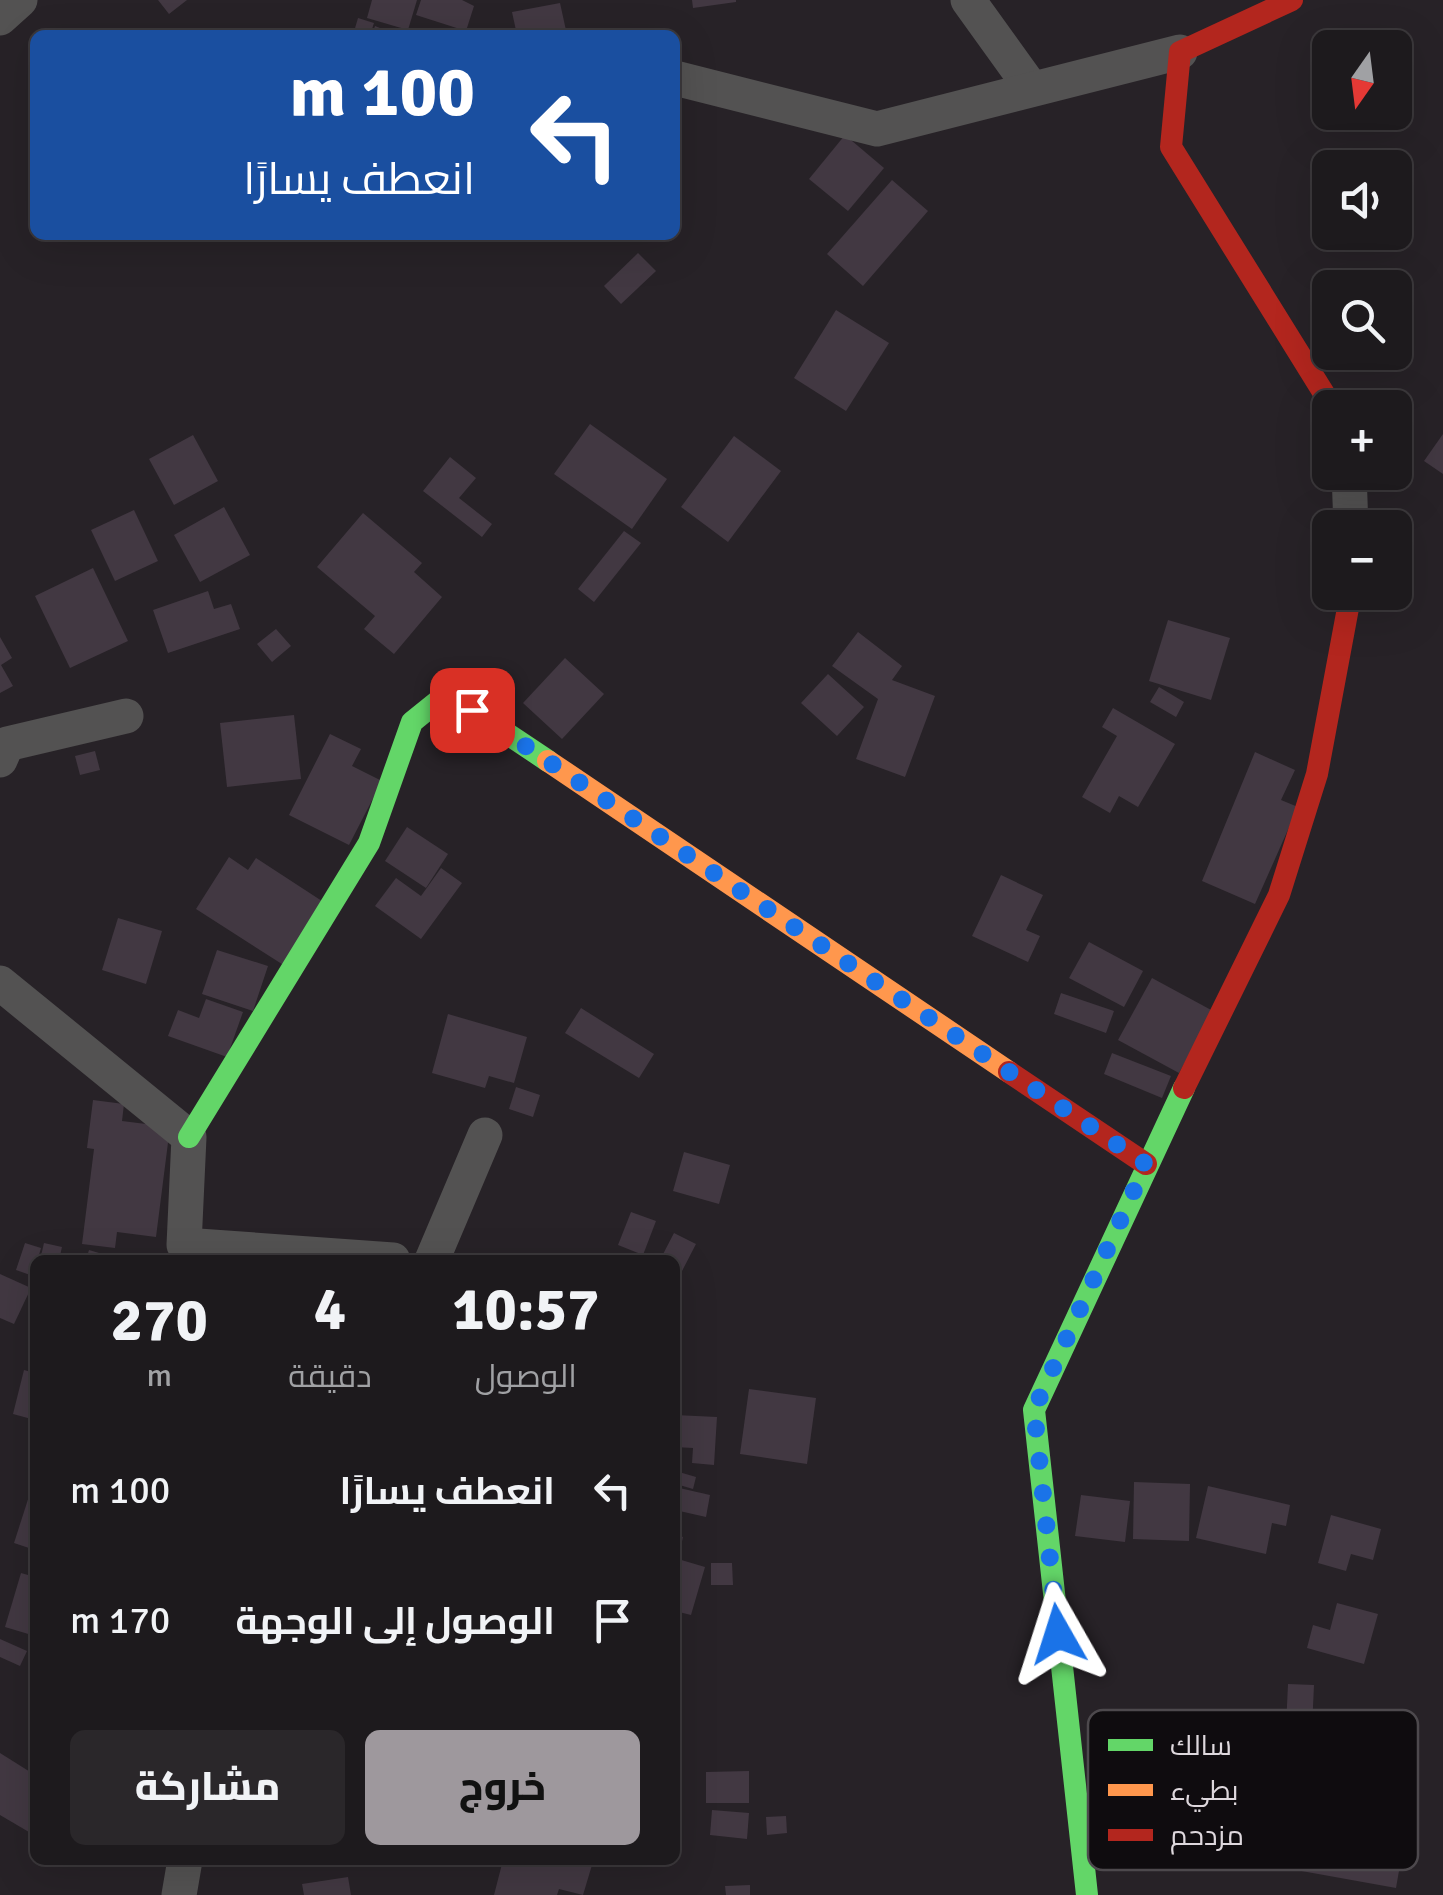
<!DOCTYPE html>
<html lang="ar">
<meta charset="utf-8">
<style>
:root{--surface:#1d1a1d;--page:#2a272a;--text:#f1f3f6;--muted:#a0a1a4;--line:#3b383b;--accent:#9e989d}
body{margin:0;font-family:Signika,Cairo,sans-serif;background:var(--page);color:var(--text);direction:rtl;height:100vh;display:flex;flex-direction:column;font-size:38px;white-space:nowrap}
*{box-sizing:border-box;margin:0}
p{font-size:32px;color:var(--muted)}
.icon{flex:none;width:55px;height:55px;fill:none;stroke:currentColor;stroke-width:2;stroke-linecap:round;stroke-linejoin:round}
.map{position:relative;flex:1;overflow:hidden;direction:ltr}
.sheet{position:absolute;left:30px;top:1255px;width:650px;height:610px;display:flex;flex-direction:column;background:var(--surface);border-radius:15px;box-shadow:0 10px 40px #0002,0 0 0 2px var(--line);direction:rtl}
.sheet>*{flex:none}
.guide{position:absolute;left:30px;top:30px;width:650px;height:210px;border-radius:15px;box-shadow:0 10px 40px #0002,0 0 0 2px var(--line);direction:rtl;background:#1a4fa0;color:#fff;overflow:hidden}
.needle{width:65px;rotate:194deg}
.buttons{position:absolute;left:1312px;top:30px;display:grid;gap:20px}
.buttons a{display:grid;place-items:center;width:100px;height:100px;border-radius:15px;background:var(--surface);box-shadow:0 10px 40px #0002,0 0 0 2px var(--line);font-size:50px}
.pin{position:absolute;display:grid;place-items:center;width:85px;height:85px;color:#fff;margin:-42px;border-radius:20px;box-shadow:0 5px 15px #0006}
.me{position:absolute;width:110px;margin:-55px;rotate:354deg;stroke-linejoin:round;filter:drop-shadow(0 0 8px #0008)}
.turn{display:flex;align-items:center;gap:35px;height:210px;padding:0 40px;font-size:45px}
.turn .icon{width:130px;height:130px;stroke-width:2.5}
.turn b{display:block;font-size:70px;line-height:85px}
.eta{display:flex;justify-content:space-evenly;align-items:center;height:170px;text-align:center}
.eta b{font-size:60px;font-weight:800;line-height:70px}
.action{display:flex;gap:20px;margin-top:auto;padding:20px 40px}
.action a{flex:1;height:115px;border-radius:15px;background:var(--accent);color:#111;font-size:40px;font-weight:800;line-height:115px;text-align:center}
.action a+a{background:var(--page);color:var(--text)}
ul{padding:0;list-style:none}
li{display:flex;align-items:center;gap:30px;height:130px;padding:0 40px}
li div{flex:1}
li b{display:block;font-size:38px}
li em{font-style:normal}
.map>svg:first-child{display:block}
.building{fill:#423842}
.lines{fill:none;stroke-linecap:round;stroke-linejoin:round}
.street{stroke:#535252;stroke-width:35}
.fast{stroke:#63d668;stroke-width:22}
.slow{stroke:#ff974d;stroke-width:22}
.jam{stroke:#b3261e;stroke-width:22}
.route{stroke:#1a73e8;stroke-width:18;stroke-dasharray:0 32.4}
.key{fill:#0f0c0f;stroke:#4d494d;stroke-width:2.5}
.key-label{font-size:28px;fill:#ded8dd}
</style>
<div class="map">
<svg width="1443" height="1895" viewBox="0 0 1443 1895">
<rect width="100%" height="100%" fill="#272227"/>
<g class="building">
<polygon points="158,0 187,0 169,14"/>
<polygon points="372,0 417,0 408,30 367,18"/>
<polygon points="421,0 462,0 474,6 466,31 416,15"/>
<polygon points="692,0 736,0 736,2 693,8"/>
<polygon points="560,3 567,35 517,35 512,12"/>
<polygon points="358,18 374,23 370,35 353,35"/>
<polygon points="375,26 397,35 372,35"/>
<polygon points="845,135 884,168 848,211 809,179"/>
<polygon points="892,180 928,211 863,286 827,254"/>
<polygon points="638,253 656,271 621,304 604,286"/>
<polygon points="836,310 889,343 846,411 794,378"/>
<polygon points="590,424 667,479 632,529 554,474"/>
<polygon points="1443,434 1443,474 1424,461"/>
<polygon points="193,435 218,481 174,505 149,459"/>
<polygon points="734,436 781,471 728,542 681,507"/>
<polygon points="450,457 476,478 459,498 492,524 482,537 423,491"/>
<polygon points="224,507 250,555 200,582 174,535"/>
<polygon points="134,510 158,561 115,581 91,530"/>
<polygon points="363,513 422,563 414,572 442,597 394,654 364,629 375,616 317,567"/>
<polygon points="624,531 641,543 594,602 578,589"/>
<polygon points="93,568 128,641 70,668 35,596"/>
<polygon points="208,591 214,609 231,604 240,629 168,653 153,610"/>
<polygon points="1168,620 1230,638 1211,700 1149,681"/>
<polygon points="276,629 291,646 272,662 257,644"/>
<polygon points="858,632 902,666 892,680 935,696 905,777 856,759 878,699 832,666"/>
<polygon points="0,637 12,658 1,665 13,686 0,693"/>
<polygon points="565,658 604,694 562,739 523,703"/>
<polygon points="828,674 864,707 837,736 801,703"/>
<polygon points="1159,687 1184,702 1176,717 1150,702"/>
<polygon points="1113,708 1175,744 1138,807 1119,796 1110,813 1082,797 1117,736 1102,727"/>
<polygon points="294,715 301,779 227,787 220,723"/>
<polygon points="330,734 361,749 352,766 382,781 349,845 289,815"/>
<polygon points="95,751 100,770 80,775 75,756"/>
<polygon points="1255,752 1295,770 1281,800 1298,807 1255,904 1202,881"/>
<polygon points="407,827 448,854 426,888 385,861"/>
<polygon points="229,857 248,870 256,858 325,903 285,966 196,909"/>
<polygon points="441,868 462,883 421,939 375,906 396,878 421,896"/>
<polygon points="1001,875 1043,895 1026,930 1040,936 1028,962 972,936"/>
<polygon points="118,918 162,931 146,984 102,970"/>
<polygon points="1089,942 1143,971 1124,1007 1069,978"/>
<polygon points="217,950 268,966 253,1011 202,994"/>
<polygon points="1152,978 1213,1011 1179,1073 1118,1040"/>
<polygon points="1061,993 1114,1011 1106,1033 1054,1014"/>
<polygon points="206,999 243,1012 227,1057 168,1036 178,1010 199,1018"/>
<polygon points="581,1008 654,1054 639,1078 565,1033"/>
<polygon points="448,1014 527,1037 514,1083 489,1076 485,1088 432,1073"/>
<polygon points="1112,1053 1171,1076 1162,1098 1104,1074"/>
<polygon points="516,1087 540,1095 533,1117 509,1109"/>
<polygon points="93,1100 124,1104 122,1121 170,1127 156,1237 117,1232 115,1248 82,1244 94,1149 87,1148"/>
<polygon points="684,1152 730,1165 719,1204 673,1191"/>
<polygon points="631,1212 656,1221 643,1255 618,1245"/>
<polygon points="674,1233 696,1244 681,1273 675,1270 675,1260 660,1260"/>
<polygon points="25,1243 41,1248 33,1276 16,1270"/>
<polygon points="44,1243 62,1247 59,1260 40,1260"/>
<polygon points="89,1250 119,1259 119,1260 86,1260"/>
<polygon points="0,1274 31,1288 14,1324 0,1318"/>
<polygon points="24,1370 35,1373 35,1420 13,1414"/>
<polygon points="749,1389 816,1398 807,1464 740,1454"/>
<polygon points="675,1415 717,1417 714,1465 692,1463 693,1448 675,1447"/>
<polygon points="679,1472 696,1477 693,1489 676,1484"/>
<polygon points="1134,1482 1190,1484 1189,1541 1133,1539"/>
<polygon points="1208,1486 1290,1505 1286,1526 1272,1523 1266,1554 1196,1538"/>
<polygon points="675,1487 710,1495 706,1517 675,1510"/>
<polygon points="31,1490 35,1491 35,1550 14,1543"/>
<polygon points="1081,1495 1130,1501 1125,1542 1075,1536"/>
<polygon points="1331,1515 1381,1529 1373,1560 1351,1554 1346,1571 1318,1563"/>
<polygon points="675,1535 683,1537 678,1559 705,1567 691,1615 675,1611"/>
<polygon points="711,1563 732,1563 733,1585 711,1585"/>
<polygon points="21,1573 35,1577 35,1636 5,1627"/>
<polygon points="1337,1603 1378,1614 1364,1664 1307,1648 1313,1625 1330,1630"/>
<polygon points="0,1639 27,1651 20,1666 0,1657"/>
<polygon points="1288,1684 1314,1685 1312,1728 1286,1727"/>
<polygon points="0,1753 35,1775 34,1835 0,1815"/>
<polygon points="749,1771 749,1803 706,1803 706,1772"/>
<polygon points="1310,1790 1410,1808 1396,1888 1296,1870"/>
<polygon points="712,1810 749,1813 747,1839 710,1835"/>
<polygon points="786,1816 787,1833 767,1835 766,1817"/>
<polygon points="503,1860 572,1860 592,1865 583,1895 559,1889 557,1895 494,1895"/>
<polygon points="348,1877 351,1895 304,1895 302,1884"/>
<polygon points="750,1885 750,1895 726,1895 725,1886"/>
</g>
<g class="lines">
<g class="street">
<polyline points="968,0 1032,89"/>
<polyline points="0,18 20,0"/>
<polyline points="675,78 877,129 1180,52"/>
<polyline points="1349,472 1351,528"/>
<polyline points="0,760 7,744 126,716"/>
<polyline points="0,983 189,1137 184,1245 393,1260"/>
<polyline points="432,1260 485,1135"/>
<polyline points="179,1895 185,1860"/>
</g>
<g class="fast">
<polyline points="189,1137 369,843 412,722 443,697 472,710 548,761"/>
<polyline points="1087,1895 1034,1410 1184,1088"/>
</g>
<polyline class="slow" points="548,761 1009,1072"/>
<g class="jam">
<polyline points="1292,0 1180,52 1171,147 1333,408"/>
<polyline points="1009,1072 1146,1164"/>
<polyline points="1184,1088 1279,895 1317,774 1351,592"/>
</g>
</g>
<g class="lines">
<polyline class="route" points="472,710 1146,1164 1034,1410 1058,1634"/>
</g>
<rect x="1088" y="1710" width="330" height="160" rx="15" class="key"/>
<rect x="1108" y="1739" width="45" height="12" fill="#63d668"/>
<rect x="1108" y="1784" width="45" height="12" fill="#ff974d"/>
<rect x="1108" y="1829" width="45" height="12" fill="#b3261e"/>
<g class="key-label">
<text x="1170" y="1755">سالك</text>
<text x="1170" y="1800">بطيء</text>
<text x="1170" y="1845">مزدحم</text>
</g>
</svg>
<div class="buttons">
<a><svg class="needle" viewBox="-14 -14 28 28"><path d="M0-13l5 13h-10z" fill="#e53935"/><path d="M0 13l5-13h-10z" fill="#a0a1a4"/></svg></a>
<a><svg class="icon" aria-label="sound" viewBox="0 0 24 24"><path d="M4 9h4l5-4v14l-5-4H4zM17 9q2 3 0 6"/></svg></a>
<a><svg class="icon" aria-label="search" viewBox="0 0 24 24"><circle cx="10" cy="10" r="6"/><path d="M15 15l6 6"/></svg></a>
<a>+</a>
<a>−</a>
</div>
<div class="pin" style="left:472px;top:710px;background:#d93025"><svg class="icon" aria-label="arrive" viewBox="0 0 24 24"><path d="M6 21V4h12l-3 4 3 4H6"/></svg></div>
<svg class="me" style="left:1058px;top:1634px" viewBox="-20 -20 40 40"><path d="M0-17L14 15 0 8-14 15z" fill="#1a73e8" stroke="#fff" stroke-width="4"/></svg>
<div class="guide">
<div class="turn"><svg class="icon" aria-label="left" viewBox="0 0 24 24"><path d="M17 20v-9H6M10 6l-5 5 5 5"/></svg><div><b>100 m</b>انعطف يسارًا</div></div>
</div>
<section class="sheet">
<div class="eta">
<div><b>10:57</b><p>الوصول</p></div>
<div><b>4</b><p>دقيقة</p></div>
<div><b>270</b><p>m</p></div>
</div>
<ul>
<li><svg class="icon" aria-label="left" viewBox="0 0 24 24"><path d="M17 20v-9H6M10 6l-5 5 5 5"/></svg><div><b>انعطف يسارًا</b></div><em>100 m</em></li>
<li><svg class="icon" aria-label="arrive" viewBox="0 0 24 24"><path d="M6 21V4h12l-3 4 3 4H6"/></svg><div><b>الوصول إلى الوجهة</b></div><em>170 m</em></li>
</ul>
<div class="action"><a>خروج</a><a>مشاركة</a></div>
</section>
</div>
